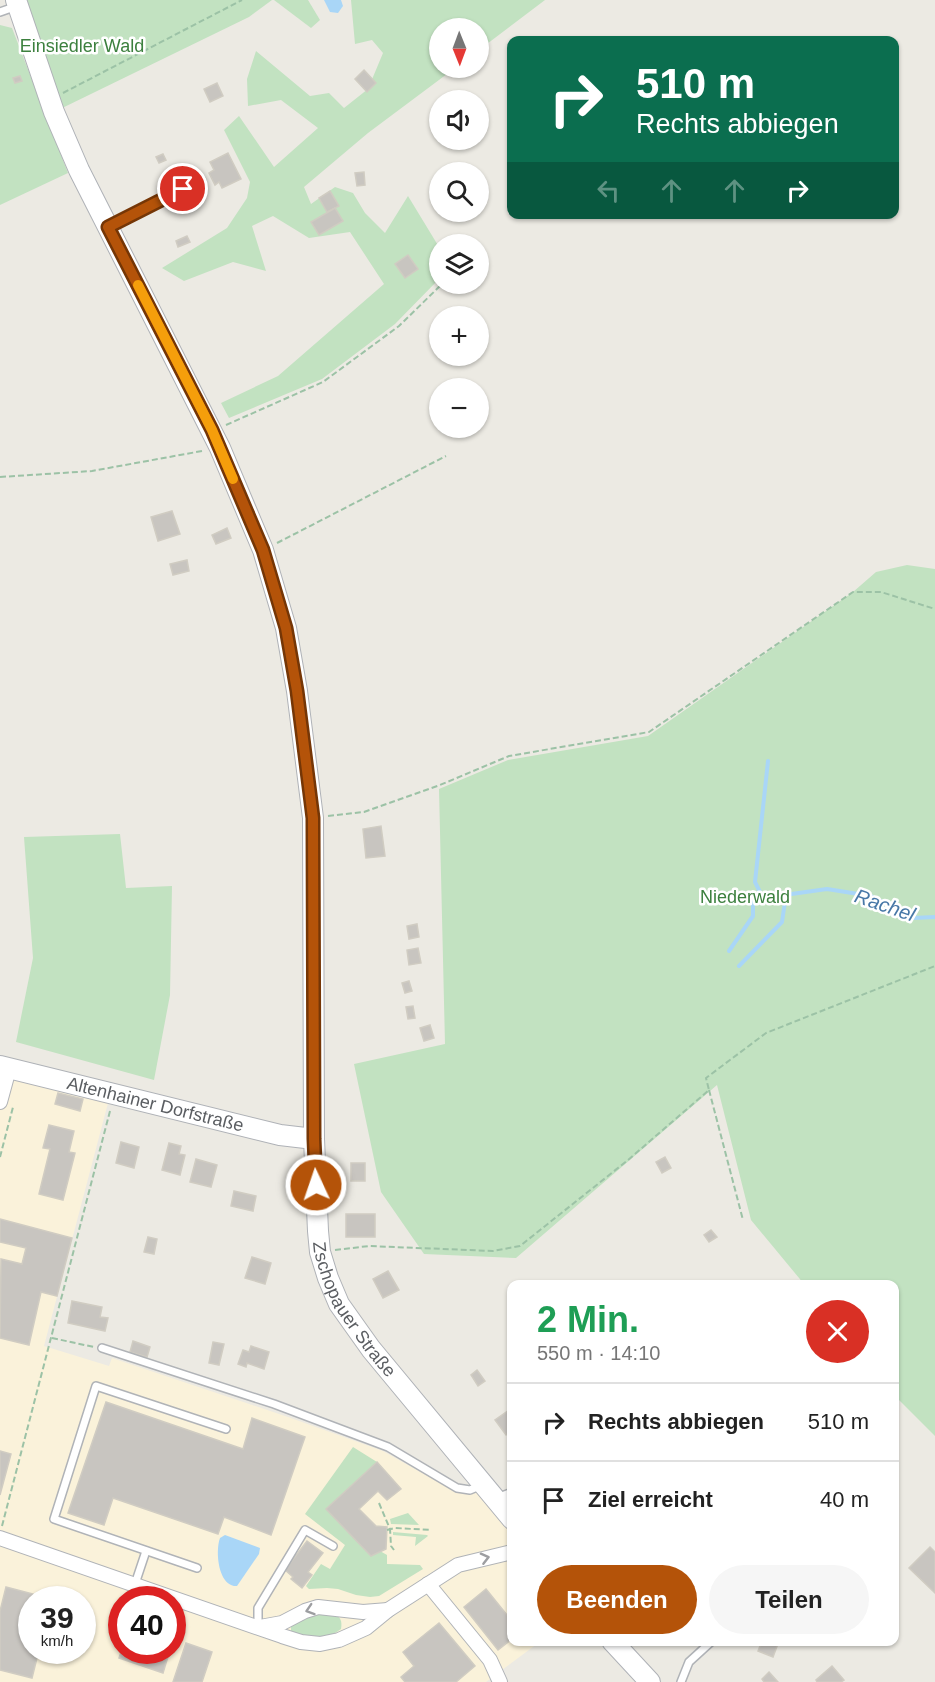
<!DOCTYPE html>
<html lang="de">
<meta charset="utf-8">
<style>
:root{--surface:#fff;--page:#f6f6f6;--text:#222;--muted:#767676;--line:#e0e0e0;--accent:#b45309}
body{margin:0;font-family:Helvetica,sans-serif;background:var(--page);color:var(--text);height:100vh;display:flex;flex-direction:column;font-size:22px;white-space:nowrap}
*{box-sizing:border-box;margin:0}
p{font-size:20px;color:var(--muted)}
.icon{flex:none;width:33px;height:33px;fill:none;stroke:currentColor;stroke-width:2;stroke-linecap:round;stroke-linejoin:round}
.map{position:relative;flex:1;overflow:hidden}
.panel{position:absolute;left:507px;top:1280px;width:392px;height:366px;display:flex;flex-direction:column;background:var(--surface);border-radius:12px;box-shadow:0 2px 4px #0004}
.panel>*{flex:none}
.guide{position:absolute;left:507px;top:36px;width:392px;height:183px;border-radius:12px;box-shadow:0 2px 4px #0004;background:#0b6e4f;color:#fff;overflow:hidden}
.needle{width:39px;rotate:179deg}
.fabs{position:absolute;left:429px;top:18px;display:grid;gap:12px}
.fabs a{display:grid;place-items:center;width:60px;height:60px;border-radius:50%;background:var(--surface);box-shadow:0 2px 4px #0004;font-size:30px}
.speed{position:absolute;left:18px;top:1586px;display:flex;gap:12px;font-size:30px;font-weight:700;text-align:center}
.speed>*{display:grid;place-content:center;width:78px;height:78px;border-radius:50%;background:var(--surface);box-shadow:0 2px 4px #0004;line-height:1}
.speed small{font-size:15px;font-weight:400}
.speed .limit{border:9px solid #d22;background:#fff;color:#111}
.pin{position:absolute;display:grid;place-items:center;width:51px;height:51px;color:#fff;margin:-26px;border:3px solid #fff;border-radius:50%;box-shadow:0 2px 6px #0007}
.me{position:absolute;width:66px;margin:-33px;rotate:357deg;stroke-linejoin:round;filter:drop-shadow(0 0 4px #0008)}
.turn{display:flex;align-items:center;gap:21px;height:126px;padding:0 30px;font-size:27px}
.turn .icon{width:78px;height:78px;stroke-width:2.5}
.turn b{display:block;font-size:42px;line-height:51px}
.lanes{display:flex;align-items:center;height:57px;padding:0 30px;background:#0003;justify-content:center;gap:30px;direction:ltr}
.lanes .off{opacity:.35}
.round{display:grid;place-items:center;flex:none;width:63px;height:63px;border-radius:32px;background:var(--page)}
.headline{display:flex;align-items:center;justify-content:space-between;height:102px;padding:0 30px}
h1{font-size:36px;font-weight:600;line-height:45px;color:#1e9e55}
.button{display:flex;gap:12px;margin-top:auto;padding:12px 30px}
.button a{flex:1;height:69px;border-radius:36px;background:var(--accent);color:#fff;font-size:24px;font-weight:600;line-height:69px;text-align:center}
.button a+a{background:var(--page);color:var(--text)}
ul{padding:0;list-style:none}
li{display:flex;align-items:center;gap:18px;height:78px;padding:0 30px;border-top:2px solid var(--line)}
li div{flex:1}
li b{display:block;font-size:22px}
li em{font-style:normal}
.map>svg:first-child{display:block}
.commercial{fill:#faf2da;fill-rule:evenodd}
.green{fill:#c2e2c1}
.water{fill:#a9d6f7}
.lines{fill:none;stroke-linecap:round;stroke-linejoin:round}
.stream{stroke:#a9d6f7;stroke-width:4}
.building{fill:#c8c5c0;stroke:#d0ccc2;stroke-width:1.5}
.lane-casing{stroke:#b0b3b7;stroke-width:10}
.street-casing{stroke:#b0b3b7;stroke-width:16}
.secondary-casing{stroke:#afb2b7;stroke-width:22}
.path{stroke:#9cc2a6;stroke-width:2;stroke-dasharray:6 3;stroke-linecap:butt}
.lane{stroke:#fff;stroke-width:7}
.street{stroke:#fff;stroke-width:14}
.secondary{stroke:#fff;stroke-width:20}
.oneway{stroke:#9d9ea1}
.route-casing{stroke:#753606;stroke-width:15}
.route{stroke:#b45309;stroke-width:10}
.slow{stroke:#f59e0b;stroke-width:10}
.labels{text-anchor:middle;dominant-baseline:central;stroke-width:5;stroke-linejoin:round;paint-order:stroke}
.park-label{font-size:18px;fill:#3c803e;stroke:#fff}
.street-label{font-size:18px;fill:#5b5e62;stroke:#fff}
.water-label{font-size:20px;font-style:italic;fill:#4878a7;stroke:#fff}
</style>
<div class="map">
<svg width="935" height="1682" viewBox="0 0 935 1682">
<rect width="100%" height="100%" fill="#eceae3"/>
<path class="commercial" d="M 0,1076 L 108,1103 L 44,1346 L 109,1366 L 112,1358 L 288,1417 L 383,1451 L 454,1491 L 480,1493 L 511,1534 L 512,1641 L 541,1641 L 486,1682 L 0,1682 ZM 32,1599 L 82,1599 L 82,1650 L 32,1650 ZM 122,1599 L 172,1599 L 172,1650 L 122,1650 Z"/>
<g class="green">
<polygon points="16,0 272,0 249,17 54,112"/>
<polygon points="274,0 308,0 320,20 311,28"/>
<polygon points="351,0 545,0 479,50 478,28 440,28 440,68 455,68 368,133 304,187 311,204 335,187 353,193 365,213 385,233 408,196 439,247 439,279 395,324 322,379 229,418 221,403 278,376 384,284 350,232 309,238 273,216 252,226 266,271 233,262 184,281 162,268 227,228 247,198 250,182 224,130 239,116 274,167 318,128 281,100 248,106 247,79 256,51 310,96 329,93 344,108 368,89 383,53 372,40 355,44"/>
<polygon points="0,25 12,28 68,173 0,205"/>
<polygon points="907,565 935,569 935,1436 894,1395 894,1284 804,1284 751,1220 717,1085 516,1258 424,1254 381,1192 354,1064 445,1044 439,789 508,760 648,736 853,592 876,572"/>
<polygon points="120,834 126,888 172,886 170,995 154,1080 16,1042 33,958 24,837"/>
<polygon points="353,1447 377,1462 326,1509 371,1556 380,1551 387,1555 387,1564 420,1565 423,1569 379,1596 370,1597 356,1595 338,1589 327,1588 309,1589 306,1586 321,1564 330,1569 345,1545 305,1514"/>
<polygon points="408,1513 419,1525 391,1524 390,1519"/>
<polygon points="393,1532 427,1535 428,1536 415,1546 416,1537 393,1535"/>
<path d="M 319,1613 C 331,1613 344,1613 341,1629 C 325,1641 309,1638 291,1634 L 291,1626 L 303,1618 Z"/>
</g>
<g class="water">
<polygon points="324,0 341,0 343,6 338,13 330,12"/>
<path d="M 225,1535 L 260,1548 L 259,1554 L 237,1586 C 218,1587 215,1551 220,1538 Z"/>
</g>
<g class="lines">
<g class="stream">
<polyline points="763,898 755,882 768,761"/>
<polyline points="743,901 753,902 763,898 827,889 871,896 913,918 935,917"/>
<polyline points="729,951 753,916 753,902"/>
<polyline points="739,966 782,922 786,895"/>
</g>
</g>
<g class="building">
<polygon points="364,70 376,83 367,92 355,79"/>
<polygon points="20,76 22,81 15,83 13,78"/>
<polygon points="217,83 223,96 210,102 204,89"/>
<polygon points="228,153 241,179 222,188 219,182 215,185 209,173 214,170 210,162"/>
<polygon points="163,154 166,160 159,163 156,157"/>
<polygon points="364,172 365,185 357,186 355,173"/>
<polygon points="330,191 339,206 327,212 319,198"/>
<polygon points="335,208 343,221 319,235 311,222"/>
<polygon points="187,236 190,242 178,247 176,241"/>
<polygon points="408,255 418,269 405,278 395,264"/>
<polygon points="172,511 180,534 158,541 151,517"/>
<polygon points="227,528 231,538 216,544 212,535"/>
<polygon points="187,560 189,571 173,575 170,564"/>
<polygon points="381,826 385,856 366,858 363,829"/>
<polygon points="417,924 419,937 409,939 407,926"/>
<polygon points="418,948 421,963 409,965 407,950"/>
<polygon points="409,981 412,991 405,993 402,983"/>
<polygon points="413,1006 415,1018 408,1019 406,1007"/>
<polygon points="430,1025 434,1038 424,1041 420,1028"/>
<polygon points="58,1093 83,1099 80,1111 55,1104"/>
<polygon points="49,1125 74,1131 69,1152 75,1153 63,1200 39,1194 50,1149 43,1148"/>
<polygon points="121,1142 139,1147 134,1168 116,1163"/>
<polygon points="169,1143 181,1146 179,1154 185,1155 180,1175 162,1170"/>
<polygon points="665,1157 671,1168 662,1173 656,1162"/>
<polygon points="196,1159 217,1165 211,1187 190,1182"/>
<rect x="351" y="1163" width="14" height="18"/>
<polygon points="234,1191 256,1196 253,1211 231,1206"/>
<rect x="346" y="1214" width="29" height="23"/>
<polygon points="0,1219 72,1238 57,1296 41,1292 29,1345 0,1338 1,1259 22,1264 26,1248 0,1242"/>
<polygon points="711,1230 717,1237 709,1242 704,1235"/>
<polygon points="148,1237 157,1239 154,1254 144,1252"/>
<polygon points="252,1257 271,1263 265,1284 245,1278"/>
<polygon points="388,1271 399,1290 383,1298 373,1279"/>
<polygon points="72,1301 102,1307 100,1317 108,1318 105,1331 68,1323"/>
<polygon points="133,1341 150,1347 147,1357 130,1352"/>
<polygon points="213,1342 224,1344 219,1365 209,1363"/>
<polygon points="251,1346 269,1352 264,1369 247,1363 246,1367 238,1364 243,1350 249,1352"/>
<polygon points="477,1370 485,1381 478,1386 471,1375"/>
<polygon points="106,1402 243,1449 252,1418 305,1437 271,1535 224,1517 218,1534 113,1498 104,1525 68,1513"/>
<polygon points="512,1408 512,1430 506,1435 495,1420"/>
<polygon points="0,1451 11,1454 0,1495"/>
<polygon points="377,1462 401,1489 387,1500 378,1491 359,1509 376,1526 387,1527 386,1549 371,1556 326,1509"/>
<polygon points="307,1541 323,1553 308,1572 312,1575 302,1588 291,1579 293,1577 285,1570"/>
<polygon points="930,1547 935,1552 935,1593 909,1568"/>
<polygon points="6,1587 33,1594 28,1615 32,1616 32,1650 39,1650 32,1678 0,1670 0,1611"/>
<polygon points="486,1589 507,1615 512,1612 512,1639 498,1650 464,1607"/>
<polygon points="439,1623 475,1666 456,1682 405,1682 401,1677 414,1666 403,1652"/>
<polygon points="762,1641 779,1641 773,1657 758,1651"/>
<polygon points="186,1643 212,1652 202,1682 173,1682"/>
<polygon points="122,1649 122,1650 170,1650 163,1673 119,1658"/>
<polygon points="832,1666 844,1680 841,1682 817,1682 816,1680"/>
<polygon points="769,1672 778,1682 764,1682 762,1679"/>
</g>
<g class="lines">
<g class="lane-casing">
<g id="lane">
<polyline points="0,12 17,6"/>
<polyline points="110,226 128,215 202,181"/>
<polyline points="102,1348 274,1404 388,1447 457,1488 470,1490 482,1485"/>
<polyline points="497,1498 512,1492"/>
<polyline points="197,1568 54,1519 96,1386 226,1429"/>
<polyline points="135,1584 146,1551"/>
<polyline points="258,1628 258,1608 305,1530 333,1546"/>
<polyline points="681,1682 689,1662 712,1641"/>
</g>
</g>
<g class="street-casing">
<g id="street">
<polyline points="0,1102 9,1069"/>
<polyline points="0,1538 282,1636 301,1642 320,1644 339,1640 366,1628 388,1610 458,1565 512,1552"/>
<polyline points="428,1584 490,1660 500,1682"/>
<polyline points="260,1627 282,1623 305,1611 318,1607 363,1612 388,1610"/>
</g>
</g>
<g class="secondary-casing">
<g id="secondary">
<path id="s1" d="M 16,0 L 54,112 L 79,170 L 220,448 L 263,550 L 286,628 L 297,691 L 313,818 L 314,1139 L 318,1231 L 320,1252 L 328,1278 L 339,1304 L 371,1349 L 512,1519"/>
<path id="s2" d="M 0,1066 L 280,1135 L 314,1139"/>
<polyline points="612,1641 650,1682"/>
</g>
</g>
<g class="path">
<polyline points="63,93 242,0"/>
<polyline points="226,425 323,382 399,326 442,284"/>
<polyline points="0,477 92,471 202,451"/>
<polyline points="277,543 446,456"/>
<polyline points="328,816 364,812 440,785 509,756 649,732 853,592 881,592 935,609"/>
<polyline points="709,1090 743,1220"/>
<polyline points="0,1157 13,1107"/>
<polyline points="335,1250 369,1246 493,1251 520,1246 628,1160 709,1090 706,1078 766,1033 935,966"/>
<polyline points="52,1338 94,1347"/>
<polyline points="379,1503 390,1529 391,1546 394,1550"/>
<polyline points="2,1526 110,1111"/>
<polyline points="387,1530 395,1528 431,1530"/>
</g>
<use href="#lane" class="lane"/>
<use href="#street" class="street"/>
<use href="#secondary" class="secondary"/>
</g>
<defs><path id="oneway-chevron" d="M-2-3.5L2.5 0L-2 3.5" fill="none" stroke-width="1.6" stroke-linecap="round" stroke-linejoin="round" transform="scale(1.5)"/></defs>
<g class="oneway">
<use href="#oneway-chevron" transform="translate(485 1558) rotate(-14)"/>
<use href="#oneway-chevron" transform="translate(310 1610) rotate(162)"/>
</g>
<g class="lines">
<g class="route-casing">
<polyline id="route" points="183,189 108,227 212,430 263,550 286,628 297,691 313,818 314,1139 316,1185"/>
</g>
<use href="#route" class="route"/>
<polyline class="slow" points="138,285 212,430 233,479"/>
</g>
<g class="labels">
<g class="park-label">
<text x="82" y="46">Einsiedler Wald</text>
<text x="745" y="897">Niederwald</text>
</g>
<g class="street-label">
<text stroke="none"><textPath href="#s2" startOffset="160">Altenhainer Dorfstraße</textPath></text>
<text stroke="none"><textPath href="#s1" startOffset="1378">Zschopauer Straße</textPath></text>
</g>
<g class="water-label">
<text transform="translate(885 905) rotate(19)">Rachel</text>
</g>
</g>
</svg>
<div class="fabs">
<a><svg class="needle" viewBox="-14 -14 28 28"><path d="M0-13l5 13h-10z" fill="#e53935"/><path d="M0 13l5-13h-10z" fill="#767676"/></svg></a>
<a><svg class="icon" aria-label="sound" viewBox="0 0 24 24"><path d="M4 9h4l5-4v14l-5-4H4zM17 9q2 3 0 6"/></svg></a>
<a><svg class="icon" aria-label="search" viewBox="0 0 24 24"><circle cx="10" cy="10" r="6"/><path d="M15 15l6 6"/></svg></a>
<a><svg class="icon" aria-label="layers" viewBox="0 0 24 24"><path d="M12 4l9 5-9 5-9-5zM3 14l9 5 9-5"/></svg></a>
<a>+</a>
<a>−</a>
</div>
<div class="speed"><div>39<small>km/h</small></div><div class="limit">40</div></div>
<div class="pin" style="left:183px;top:189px;background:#d93025"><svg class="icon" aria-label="arrive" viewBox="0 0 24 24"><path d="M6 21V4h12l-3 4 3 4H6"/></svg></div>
<svg class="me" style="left:316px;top:1185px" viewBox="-20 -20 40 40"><circle r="17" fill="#b45309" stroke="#fff" stroke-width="3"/><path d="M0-11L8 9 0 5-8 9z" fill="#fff"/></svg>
<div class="guide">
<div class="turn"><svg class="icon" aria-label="right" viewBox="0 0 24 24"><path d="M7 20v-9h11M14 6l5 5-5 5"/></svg><div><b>510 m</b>Rechts abbiegen</div></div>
<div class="lanes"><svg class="icon off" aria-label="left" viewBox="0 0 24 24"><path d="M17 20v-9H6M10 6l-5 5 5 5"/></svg><svg class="icon off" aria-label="ahead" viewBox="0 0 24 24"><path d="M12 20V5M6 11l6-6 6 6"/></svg><svg class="icon off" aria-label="ahead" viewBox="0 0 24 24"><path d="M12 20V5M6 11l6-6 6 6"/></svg><svg class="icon" aria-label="right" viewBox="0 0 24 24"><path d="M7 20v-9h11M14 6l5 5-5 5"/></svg></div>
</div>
<section class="panel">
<div class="headline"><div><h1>2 Min.</h1><p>550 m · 14:10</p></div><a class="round" style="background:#d93025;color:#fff"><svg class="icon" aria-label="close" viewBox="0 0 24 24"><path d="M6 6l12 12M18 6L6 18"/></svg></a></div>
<ul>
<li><svg class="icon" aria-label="right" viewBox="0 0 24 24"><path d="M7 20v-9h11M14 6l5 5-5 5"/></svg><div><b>Rechts abbiegen</b></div><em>510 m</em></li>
<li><svg class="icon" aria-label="arrive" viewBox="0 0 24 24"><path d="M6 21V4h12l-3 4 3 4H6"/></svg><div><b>Ziel erreicht</b></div><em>40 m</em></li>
</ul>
<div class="button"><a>Beenden</a><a>Teilen</a></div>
</section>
</div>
